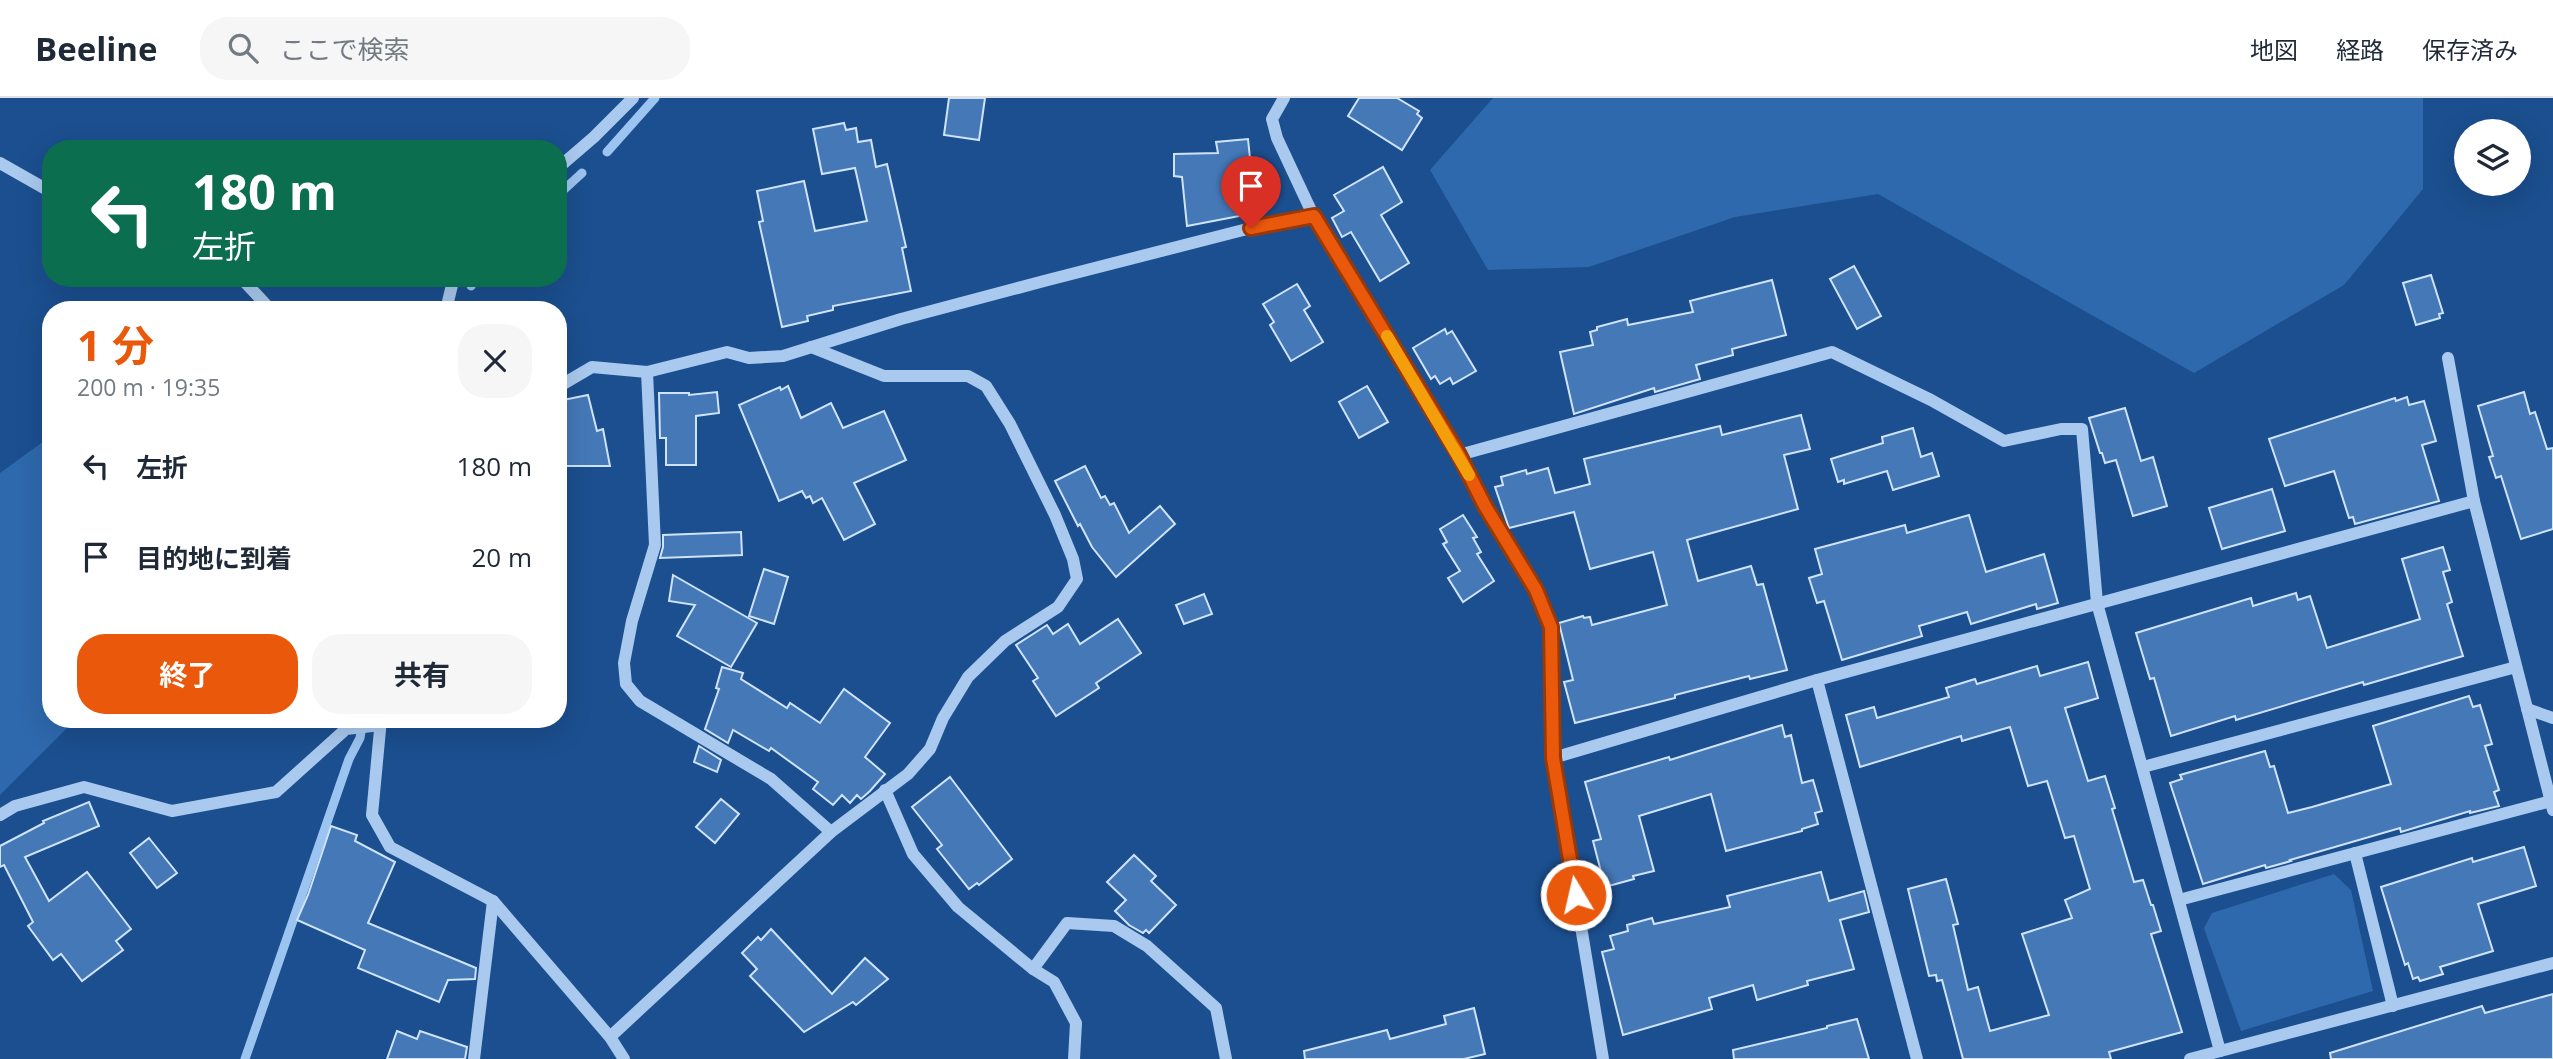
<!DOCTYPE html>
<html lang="ja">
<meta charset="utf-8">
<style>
:root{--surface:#fff;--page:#f6f6f7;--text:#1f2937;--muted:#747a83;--line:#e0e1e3;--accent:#ea580c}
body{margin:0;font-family:"Open Sans","Noto Sans JP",sans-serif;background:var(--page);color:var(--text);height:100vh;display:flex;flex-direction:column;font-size:26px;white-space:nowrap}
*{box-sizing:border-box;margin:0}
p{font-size:23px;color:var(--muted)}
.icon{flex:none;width:38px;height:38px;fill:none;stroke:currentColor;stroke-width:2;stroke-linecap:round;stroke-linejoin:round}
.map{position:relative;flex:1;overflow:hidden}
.details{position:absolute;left:42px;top:203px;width:525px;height:427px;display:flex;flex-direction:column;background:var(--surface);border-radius:28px;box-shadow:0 7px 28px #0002}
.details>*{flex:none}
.hud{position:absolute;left:42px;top:42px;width:525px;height:147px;border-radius:28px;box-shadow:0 7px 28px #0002;background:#0b6e4f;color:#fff;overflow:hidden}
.controls{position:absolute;left:2454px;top:21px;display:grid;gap:14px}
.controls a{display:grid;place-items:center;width:77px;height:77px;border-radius:50%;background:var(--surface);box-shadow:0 7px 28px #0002;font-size:35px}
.pin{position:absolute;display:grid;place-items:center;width:60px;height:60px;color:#fff;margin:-72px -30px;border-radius:50% 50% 50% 0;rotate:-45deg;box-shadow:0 0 7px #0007}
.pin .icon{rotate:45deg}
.me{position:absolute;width:77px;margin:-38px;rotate:351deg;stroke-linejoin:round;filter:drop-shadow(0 0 5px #0008)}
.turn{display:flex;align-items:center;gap:24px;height:147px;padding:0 35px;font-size:32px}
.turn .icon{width:91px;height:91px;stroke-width:2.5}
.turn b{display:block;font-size:49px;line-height:60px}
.round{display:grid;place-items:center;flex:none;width:74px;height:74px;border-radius:28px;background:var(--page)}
.head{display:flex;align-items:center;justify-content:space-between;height:119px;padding:0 35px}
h1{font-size:42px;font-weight:700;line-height:52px;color:var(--accent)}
.primary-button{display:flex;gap:14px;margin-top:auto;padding:14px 35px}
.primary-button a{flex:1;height:80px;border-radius:28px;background:var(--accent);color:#fff;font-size:28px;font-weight:700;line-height:80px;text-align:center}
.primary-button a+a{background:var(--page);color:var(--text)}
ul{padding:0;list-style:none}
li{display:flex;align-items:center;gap:21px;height:91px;padding:0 35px}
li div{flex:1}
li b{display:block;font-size:26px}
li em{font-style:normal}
header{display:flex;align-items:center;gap:42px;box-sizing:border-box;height:98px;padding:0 35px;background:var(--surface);border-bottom:2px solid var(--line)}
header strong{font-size:33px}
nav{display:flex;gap:38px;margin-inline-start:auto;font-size:24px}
.search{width:490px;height:63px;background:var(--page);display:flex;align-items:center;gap:18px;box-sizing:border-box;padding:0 24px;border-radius:28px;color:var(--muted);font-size:26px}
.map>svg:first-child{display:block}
.green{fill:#2e69ad}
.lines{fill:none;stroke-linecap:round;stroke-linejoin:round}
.stream{stroke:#9cc4f0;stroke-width:9}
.building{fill:#4478b7;stroke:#cfe3fa;stroke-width:2}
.minor{stroke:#a9c9ee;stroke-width:12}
.route-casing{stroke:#983908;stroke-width:18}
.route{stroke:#ea580c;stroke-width:12}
.slow{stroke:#f59e0b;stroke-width:12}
</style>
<header>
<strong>Beeline</strong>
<div class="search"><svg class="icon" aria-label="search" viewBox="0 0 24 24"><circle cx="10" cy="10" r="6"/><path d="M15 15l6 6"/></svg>ここで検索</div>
<nav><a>地図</a><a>経路</a><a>保存済み</a></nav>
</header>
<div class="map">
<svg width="2553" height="961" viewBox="0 0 2553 961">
<rect width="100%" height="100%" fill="#1b4f8f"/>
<g class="green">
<polygon points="1493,0 2423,0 2423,91 2344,187 2194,275 1878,96 1735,119 1589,169 1488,172 1430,72"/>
<polygon points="51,338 51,621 76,621 0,697 0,375"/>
<polygon points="2334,776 2351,792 2373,893 2241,933 2204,830 2212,815"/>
</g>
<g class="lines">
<g class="stream">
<polyline points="607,54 655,0"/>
<polyline points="558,97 582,75"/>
<polyline points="471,188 476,180"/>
<polyline points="245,961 349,661 360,640 363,621"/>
</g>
</g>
<g class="building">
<polygon points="949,0 985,0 979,42 944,37"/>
<polygon points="1359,0 1397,0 1419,13 1417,16 1422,20 1402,52 1348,18"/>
<polygon points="844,25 846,32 856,30 858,44 871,42 876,69 887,66 906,149 902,150 911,193 833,208 833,212 807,218 808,223 782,229 759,124 763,123 757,93 804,83 815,133 867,123 855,70 822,76 813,31"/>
<polygon points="1248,41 1253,89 1267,86 1270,107 1249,112 1250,116 1187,128 1182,79 1174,78 1174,56 1218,55 1216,44"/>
<polygon points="1383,69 1402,104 1381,117 1409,165 1380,183 1351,134 1342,139 1332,120 1344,113 1334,97"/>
<polygon points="1854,168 1881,218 1857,231 1830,181"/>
<polygon points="2431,177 2443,215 2439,216 2440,220 2416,227 2403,185"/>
<polygon points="1772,182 1786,237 1732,251 1733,257 1696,267 1700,281 1655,294 1654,290 1574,316 1560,254 1593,247 1590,234 1597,232 1597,229 1627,221 1628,227 1693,214 1690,203"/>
<polygon points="1297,186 1310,208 1304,212 1323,244 1291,263 1270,227 1274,224 1263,206"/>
<polygon points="1445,231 1447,236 1452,233 1476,273 1453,286 1450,280 1440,286 1435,278 1431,281 1413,250"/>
<polygon points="788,288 801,320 831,305 843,330 884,313 906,362 854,385 875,426 844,442 822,400 813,405 810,398 806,400 802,393 779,403 739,307 780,289 781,292"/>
<polygon points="1367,288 1388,324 1359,340 1339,304"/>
<polygon points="717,294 719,315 696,318 696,367 666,367 666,340 660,340 659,295 689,295 689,297"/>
<polygon points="2524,294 2530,316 2535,314 2547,351 2553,350 2553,431 2521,441 2501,378 2496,380 2489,359 2493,358 2478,308"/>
<polygon points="588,297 597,333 603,331 610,368 558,368 558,303"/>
<polygon points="2407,299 2409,307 2424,303 2436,343 2422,347 2439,403 2355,426 2353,419 2349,420 2334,373 2285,388 2269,341 2395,300 2396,303"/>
<polygon points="2125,310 2141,363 2153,359 2167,408 2133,418 2116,362 2105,365 2102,355 2100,355 2089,320"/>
<polygon points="1801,317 1810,351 1784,357 1798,411 1687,442 1698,483 1751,468 1757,487 1763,486 1787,572 1750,581 1749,578 1675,597 1675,600 1575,625 1564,584 1573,582 1559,525 1583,518 1584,520 1590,519 1592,527 1667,507 1653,454 1590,471 1574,414 1509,430 1495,389 1503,387 1501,379 1526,372 1527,376 1548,370 1555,395 1590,386 1584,361 1720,328 1722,337"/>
<polygon points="1913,330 1921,359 1932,355 1939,378 1893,392 1887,373 1844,386 1844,382 1838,384 1831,361 1883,345 1882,339"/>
<polygon points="1085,368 1101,400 1105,398 1110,407 1114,405 1129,435 1160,408 1175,426 1116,479 1092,449 1080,426 1078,428 1055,383"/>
<polygon points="2272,391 2285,433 2222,451 2209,410"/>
<polygon points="1463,417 1477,439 1473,440 1481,454 1477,456 1494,483 1463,504 1448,480 1460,473 1443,446 1447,444 1440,431"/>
<polygon points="1969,417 1986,474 2044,456 2058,505 2037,511 2036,506 1971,526 1967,514 1919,528 1922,538 1842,562 1824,503 1817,505 1809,480 1822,476 1815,451 1905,427 1907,435"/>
<polygon points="741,434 742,457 660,460 663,449 663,437"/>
<polygon points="2443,449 2450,472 2443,474 2452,504 2447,506 2463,558 2364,587 2363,584 2236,622 2235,618 2171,638 2154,580 2150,581 2136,535 2251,500 2253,508 2296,495 2298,502 2310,498 2327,550 2420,521 2402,461"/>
<polygon points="764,471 788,479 774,526 749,518"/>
<polygon points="673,477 757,525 731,569 677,538 695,507 669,503"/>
<polygon points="1204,496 1212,516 1184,526 1176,507"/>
<polygon points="1118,521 1141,555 1096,585 1099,590 1056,618 1033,583 1038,580 1016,547 1047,527 1053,536 1068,526 1080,546"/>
<polygon points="2088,564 2098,600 2065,610 2088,683 2105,678 2115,710 2112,711 2134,784 2143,782 2151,807 2153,807 2161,833 2151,836 2182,934 2109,954 2111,961 1963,961 1942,882 1937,883 1936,877 1929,878 1908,791 1946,781 1958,826 1953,827 1968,892 1978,889 1990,933 2049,917 2022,836 2072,820 2065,802 2090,791 2074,738 2065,740 2047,683 2028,688 2010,629 1962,643 1961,638 1860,669 1846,617 1874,609 1877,620 1949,599 1946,590 1975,581 1977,586 2037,568 2040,578"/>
<polygon points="722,569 743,575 741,581 787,610 790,605 820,625 844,591 890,625 865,659 885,676 870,693 861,701 857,697 850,705 842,697 833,707 813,691 818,684 771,650 769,653 733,632 728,645 705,631 719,591 716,590"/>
<polygon points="2469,598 2473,609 2480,607 2492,646 2485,648 2499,692 2494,694 2499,708 2470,715 2470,713 2401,734 2400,730 2290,762 2291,763 2266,770 2265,767 2203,786 2170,685 2182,681 2180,677 2265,653 2270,669 2274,668 2288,715 2312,709 2391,686 2373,628"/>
<polygon points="1782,627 1785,639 1791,637 1802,685 1813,682 1822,713 1815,715 1818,726 1802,731 1802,733 1726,753 1711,696 1639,718 1654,773 1633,778 1634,781 1605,789 1593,743 1601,741 1585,684 1669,659 1670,662"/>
<polygon points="699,648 721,662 717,674 694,664"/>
<polygon points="950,679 1012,761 979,787 977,785 969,791 937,751 942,747 912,709"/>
<polygon points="721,701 739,716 715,745 696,729"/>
<polygon points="89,704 99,728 25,759 49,803 87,774 131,831 116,843 123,852 82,883 61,856 53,862 28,828 33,824 4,767 0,769 0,748 44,725 43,723"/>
<polygon points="331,728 357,737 355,743 395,764 368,825 476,870 475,881 448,882 439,904 358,870 365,852 297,822 308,797"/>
<polygon points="149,740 177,775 157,790 130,755"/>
<polygon points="2524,749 2536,788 2478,806 2493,853 2440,869 2443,876 2420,883 2418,879 2413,881 2408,865 2405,867 2381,789 2472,760 2473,764"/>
<polygon points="1134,757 1156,778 1151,783 1176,807 1149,835 1146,832 1143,835 1129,827 1115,813 1126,802 1107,784"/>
<polygon points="1821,774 1829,803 1864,793 1869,814 1840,822 1854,871 1807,883 1808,887 1757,902 1753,887 1709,900 1712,911 1623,937 1602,854 1614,851 1610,838 1628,833 1627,827 1652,820 1654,826 1730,809 1727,798"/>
<polygon points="771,831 832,896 865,860 888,881 856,907 853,904 804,934 750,878 757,871 742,855 758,839 761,842"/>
<polygon points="2553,896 2553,961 2331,961 2330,955 2482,908 2485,915"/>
<polygon points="1474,910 1485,956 1464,961 1305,961 1304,953 1387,932 1390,941 1446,926 1444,918"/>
<polygon points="1857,921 1869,961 1734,961 1733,952 1827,930 1827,928"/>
<polygon points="397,933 417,941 420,933 467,949 465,961 387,961"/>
</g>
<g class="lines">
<g class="minor">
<polyline points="1284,0 1272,21 1277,40 1314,119 1459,357 1485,408 1536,492 1551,529 1553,660 1603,961"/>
<polyline points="0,65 51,94"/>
<polyline points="558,70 594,39 633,0"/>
<polyline points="241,180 271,212"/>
<polyline points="446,212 452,187 457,180"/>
<polyline points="2448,260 2474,403 2553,712"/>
<polyline points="647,274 655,447 632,523 624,565 626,586 640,603 771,681 831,734"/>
<polyline points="558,289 592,269 647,274 727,254 749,260 783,258 901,221 1044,183 1251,130 1314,119"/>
<polyline points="1459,357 1832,254 1931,302 2004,343 2061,331 2082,331 2097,505 2220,953"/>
<polyline points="1817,582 1917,961"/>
<polyline points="2527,611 2553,620"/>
<polyline points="381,621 372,717 390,749 493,803 610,939 624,961"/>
<polyline points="1553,660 1817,582 2474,403"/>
<polyline points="2143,669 2516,569"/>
<polyline points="885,692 913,756 958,809 1033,871 1067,825 1114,828 1147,848 1216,910 1226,961"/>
<polyline points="0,717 15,708 84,689 172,713 276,694 346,631 381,627"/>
<polyline points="2355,755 2393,908"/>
<polyline points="2179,802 2551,703"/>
<polyline points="1033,871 1054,884 1076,925 1074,961"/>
<polyline points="610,939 831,734 908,676 930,651 943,620 968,579 1005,543 1058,509 1077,481 1073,461 1055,417 1010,326 986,288 968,278 884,278 811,249"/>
<polyline points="474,961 493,803"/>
<polyline points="2190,961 2553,865"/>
</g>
</g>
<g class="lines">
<g class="route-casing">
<polyline id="route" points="1251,130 1314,118 1459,357 1485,408 1536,492 1551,529 1553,660 1576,797"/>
</g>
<use href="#route" class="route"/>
<polyline class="slow" points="1387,238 1469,377"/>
</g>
</svg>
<div class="controls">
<a><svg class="icon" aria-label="layers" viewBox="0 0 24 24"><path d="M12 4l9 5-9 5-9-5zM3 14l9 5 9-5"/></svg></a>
</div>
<div class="pin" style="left:1251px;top:130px;background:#d93025"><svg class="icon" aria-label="arrive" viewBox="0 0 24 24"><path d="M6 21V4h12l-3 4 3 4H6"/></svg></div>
<svg class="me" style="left:1576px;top:797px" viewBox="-20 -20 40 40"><circle r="17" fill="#ea580c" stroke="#fff" stroke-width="3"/><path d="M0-11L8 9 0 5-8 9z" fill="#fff"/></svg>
<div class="hud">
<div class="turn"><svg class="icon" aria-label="left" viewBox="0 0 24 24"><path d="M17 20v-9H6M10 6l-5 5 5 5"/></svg><div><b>180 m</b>左折</div></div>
</div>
<section class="details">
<div class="head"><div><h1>1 分</h1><p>200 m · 19:35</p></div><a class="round"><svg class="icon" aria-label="close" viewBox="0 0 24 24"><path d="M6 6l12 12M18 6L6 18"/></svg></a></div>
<ul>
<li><svg class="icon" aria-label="left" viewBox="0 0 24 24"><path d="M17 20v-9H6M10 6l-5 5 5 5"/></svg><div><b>左折</b></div><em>180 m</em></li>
<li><svg class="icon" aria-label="arrive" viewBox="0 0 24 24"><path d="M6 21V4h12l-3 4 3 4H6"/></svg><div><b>目的地に到着</b></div><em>20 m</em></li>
</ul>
<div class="primary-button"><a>終了</a><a>共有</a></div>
</section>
</div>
